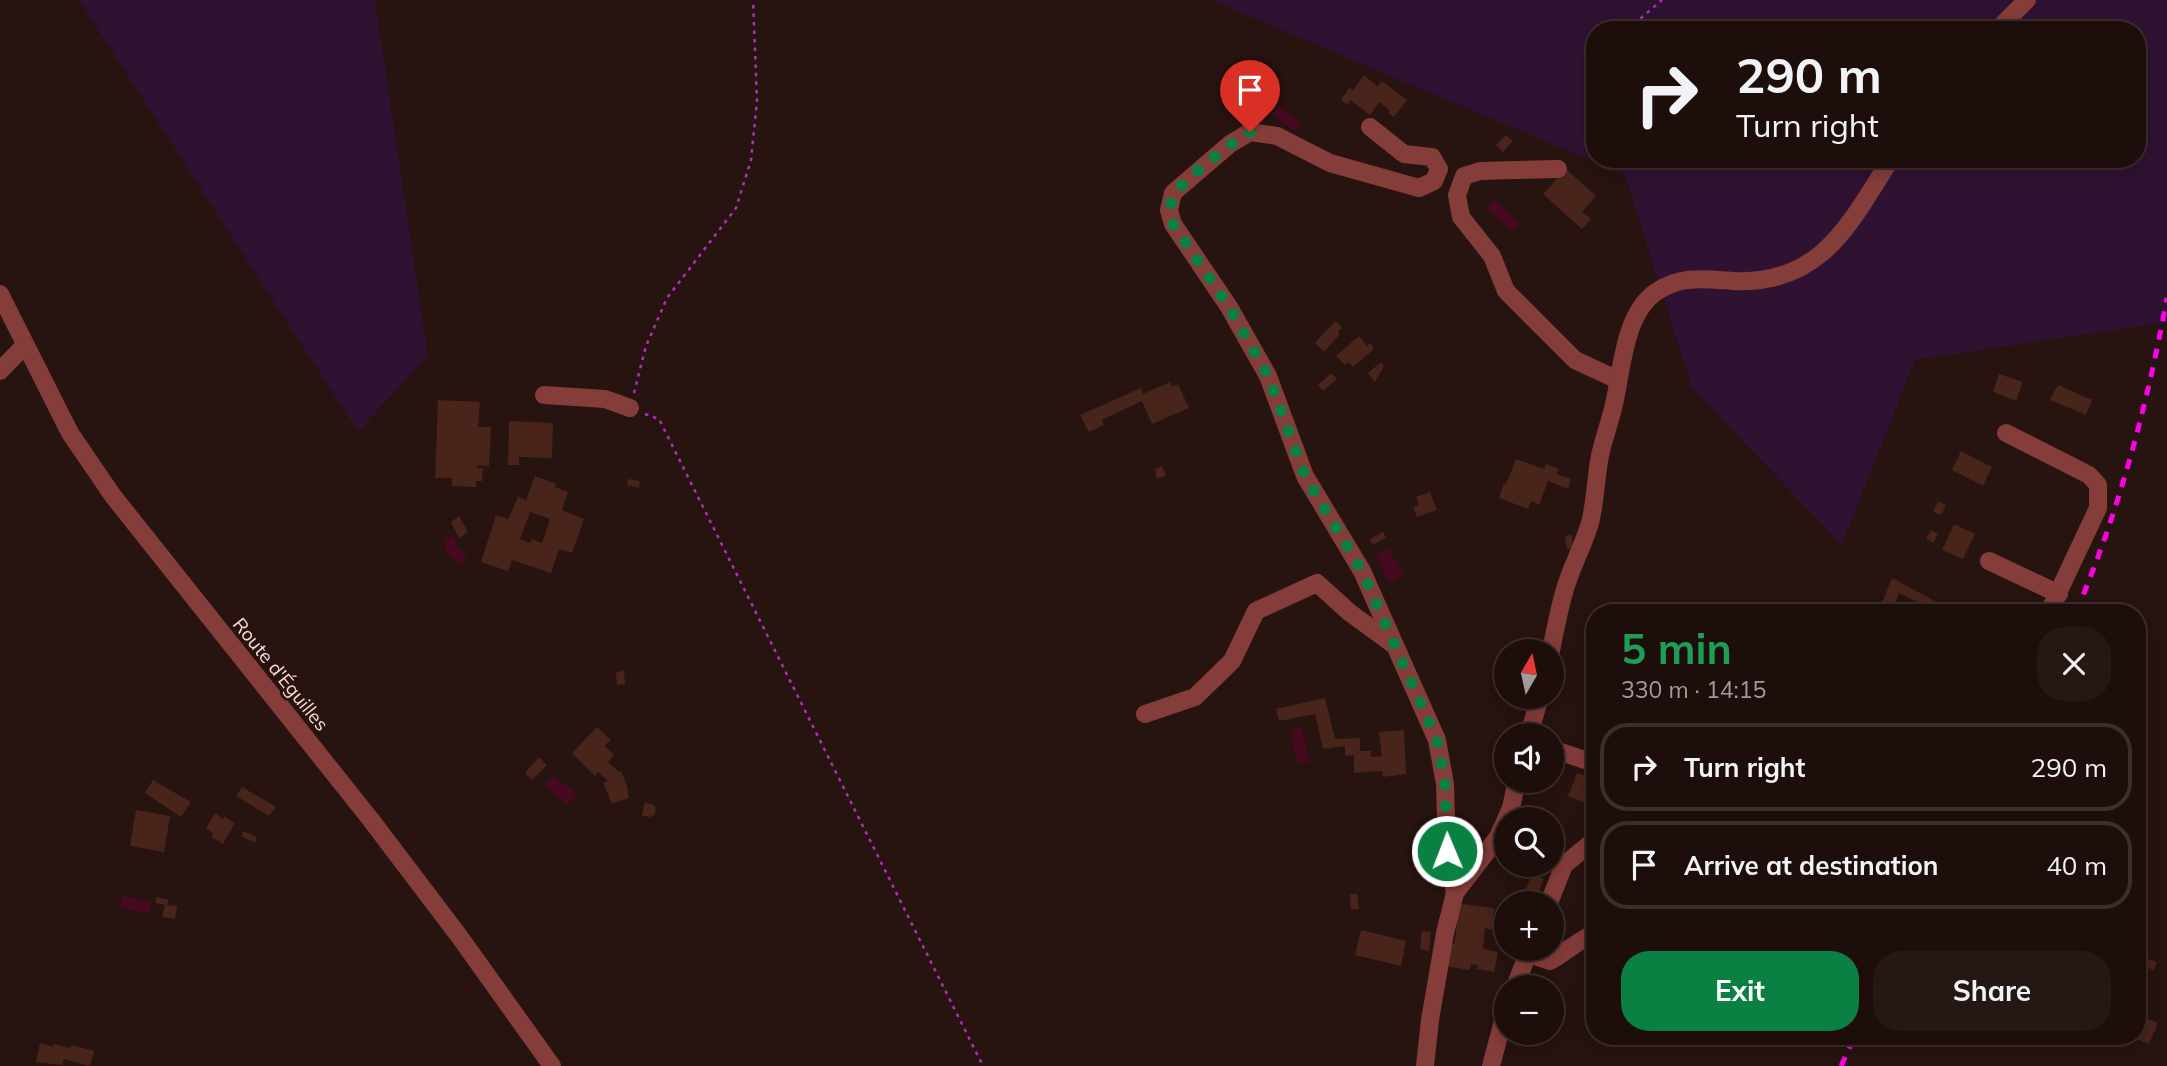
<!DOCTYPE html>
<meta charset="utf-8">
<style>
:root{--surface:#1d0e0b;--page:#251714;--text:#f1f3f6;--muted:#a09c9d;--line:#3b2e2c;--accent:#0b8043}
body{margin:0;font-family:Mulish,sans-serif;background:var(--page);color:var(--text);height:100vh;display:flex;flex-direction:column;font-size:26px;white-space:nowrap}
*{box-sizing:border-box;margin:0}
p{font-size:23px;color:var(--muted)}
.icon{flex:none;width:38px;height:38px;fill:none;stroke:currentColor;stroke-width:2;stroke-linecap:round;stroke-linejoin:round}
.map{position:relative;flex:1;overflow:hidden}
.drawer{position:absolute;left:1586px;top:604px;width:560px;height:441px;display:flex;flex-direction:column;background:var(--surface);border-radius:28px;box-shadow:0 4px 18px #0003,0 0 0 2px var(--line)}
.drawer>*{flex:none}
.guide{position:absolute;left:1586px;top:21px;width:560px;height:147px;border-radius:28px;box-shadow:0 4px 18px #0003,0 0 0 2px var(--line);background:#1d0e0b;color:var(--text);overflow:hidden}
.needle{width:46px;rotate:9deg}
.tools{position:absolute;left:1494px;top:639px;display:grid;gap:14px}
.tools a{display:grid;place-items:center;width:70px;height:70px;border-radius:50%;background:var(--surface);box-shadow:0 4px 18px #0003,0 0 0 2px var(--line);font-size:35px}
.pin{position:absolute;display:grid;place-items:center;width:60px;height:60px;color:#fff;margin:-72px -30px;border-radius:50% 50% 50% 0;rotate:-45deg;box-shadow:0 0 7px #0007}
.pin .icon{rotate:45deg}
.me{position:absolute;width:77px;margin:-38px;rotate:359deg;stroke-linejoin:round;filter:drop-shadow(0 0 5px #0008)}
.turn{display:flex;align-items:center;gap:24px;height:147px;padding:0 35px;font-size:32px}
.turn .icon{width:91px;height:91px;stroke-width:2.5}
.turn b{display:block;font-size:49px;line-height:60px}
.round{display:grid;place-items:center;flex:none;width:74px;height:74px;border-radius:28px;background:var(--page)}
.headline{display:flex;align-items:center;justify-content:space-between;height:119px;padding:0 35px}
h1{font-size:42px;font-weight:700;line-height:52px;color:#1e9e55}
.button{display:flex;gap:14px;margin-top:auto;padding:14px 35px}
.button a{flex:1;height:80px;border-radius:28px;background:var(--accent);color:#fff;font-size:28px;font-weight:700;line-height:80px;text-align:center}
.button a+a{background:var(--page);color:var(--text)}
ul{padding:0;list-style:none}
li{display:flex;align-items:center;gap:21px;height:88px;margin:0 14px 10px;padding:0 21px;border:4px solid var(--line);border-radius:28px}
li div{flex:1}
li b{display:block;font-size:26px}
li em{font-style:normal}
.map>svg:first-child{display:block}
.green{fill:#2f1231;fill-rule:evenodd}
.water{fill:#450a20}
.building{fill:#48241b;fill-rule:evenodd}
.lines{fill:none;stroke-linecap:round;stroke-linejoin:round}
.path{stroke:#b02fb9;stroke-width:2.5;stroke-dasharray:3.5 5;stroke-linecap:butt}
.minor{stroke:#853d3a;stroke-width:18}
.rail{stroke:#ff01e6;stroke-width:5;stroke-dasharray:10 9;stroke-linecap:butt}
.route{stroke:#0b8043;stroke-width:12;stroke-dasharray:0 21.6}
.labels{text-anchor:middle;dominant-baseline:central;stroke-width:6;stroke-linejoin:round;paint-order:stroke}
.street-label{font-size:19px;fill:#ffdad5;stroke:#27130f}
</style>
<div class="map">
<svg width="2167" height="1066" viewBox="0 0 2167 1066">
<rect width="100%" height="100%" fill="#27130f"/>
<g class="green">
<polygon points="79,0 375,0 428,355 358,432"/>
<path d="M 1211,0 L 2167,0 L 2167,322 L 1915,360 L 1842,545 L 1692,388 L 1625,175 ZM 1594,30 L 2137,30 L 2137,159 L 1594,159 Z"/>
</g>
<g class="water">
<polygon points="1279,106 1302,123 1296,132 1272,114"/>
<polygon points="1494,199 1519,222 1512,231 1486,209"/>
<path d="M 453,536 L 460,550 L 467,552 L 462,564 C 451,560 441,551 446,539 Z"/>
<polygon points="1388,548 1404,575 1390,583 1375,556"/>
<polygon points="1302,727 1310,761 1298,764 1290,730"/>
<polygon points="554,775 577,795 567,805 545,785"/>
<polygon points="122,896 151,902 150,914 120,908"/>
</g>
<g class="building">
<polygon points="1364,75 1377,86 1382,81 1407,100 1394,117 1388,113 1390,110 1379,102 1370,115 1350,100 1348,105 1341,100 1349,88 1353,90"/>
<polygon points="1506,135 1513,141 1503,152 1496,145"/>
<polygon points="1566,169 1596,196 1582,212 1591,219 1582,229 1543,194"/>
<polygon points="1335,321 1342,327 1338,332 1340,334 1324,352 1315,343"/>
<polygon points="1359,336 1367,346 1370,343 1374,349 1353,367 1349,362 1345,365 1336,356"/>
<polygon points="1381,362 1384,366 1375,382 1368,373"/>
<polygon points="1331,373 1337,379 1323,391 1318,385"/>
<polygon points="1999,374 2023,382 2016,401 1993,392"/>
<polygon points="1170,382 1172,387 1178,384 1189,408 1152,424 1142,401 1102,420 1104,425 1089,432 1080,415 1141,388 1143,394"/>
<polygon points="2058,385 2092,400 2086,415 2050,400"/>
<polygon points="438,400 480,402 478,427 491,427 489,466 477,465 477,468 483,468 482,481 476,481 476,487 452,486 452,478 435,478"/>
<polygon points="509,421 553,423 552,458 519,457 519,465 508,465"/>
<polygon points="1961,451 1992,467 1983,486 1952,470"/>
<polygon points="1516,459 1544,469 1546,464 1559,469 1557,474 1571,479 1568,489 1548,481 1539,505 1531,501 1528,509 1499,498 1504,483 1506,484"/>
<polygon points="1162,466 1166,475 1157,479 1155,469"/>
<path d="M 535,476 L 556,484 L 555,487 L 568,492 L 562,510 L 584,519 L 572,553 L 559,549 L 551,573 L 512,560 L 508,571 L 481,562 L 496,515 L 508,519 L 518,497 L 526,500 ZM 530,512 L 550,519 L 542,543 L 532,539 L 530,543 L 520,539 Z"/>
<polygon points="628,479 640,481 639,488 627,485"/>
<polygon points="1430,492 1437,510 1417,517 1413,507 1419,505 1416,497"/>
<polygon points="1938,501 1946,505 1941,515 1933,512"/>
<polygon points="459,516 468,532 459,538 451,522"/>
<polygon points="1954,524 1975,534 1963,559 1942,550"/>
<polygon points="1931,530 1938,534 1934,543 1926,539"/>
<polygon points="1383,532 1386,537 1373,545 1369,540"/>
<polygon points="1572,535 1573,547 1567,550 1565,536"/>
<polygon points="1892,578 1948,608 1946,612 1919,612 1915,611 1919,603 1899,593 1896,602 1899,603 1897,607 1900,609 1899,612 1885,612 1879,610"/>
<polygon points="624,671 625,684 617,685 616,672"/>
<polygon points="1325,698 1335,739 1360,738 1360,751 1371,751 1371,757 1382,756 1379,732 1404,730 1406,774 1383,777 1382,771 1354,773 1354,755 1345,756 1345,746 1323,749 1315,714 1279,721 1276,709"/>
<polygon points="597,727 611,740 604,746 614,755 608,762 619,772 621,771 627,786 629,798 612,804 603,783 608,781 598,772 595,776 572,753"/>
<polygon points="539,757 547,765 532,780 525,773"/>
<polygon points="1577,773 1594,779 1593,806 1568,796"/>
<polygon points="153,780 191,802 181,817 145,793"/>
<polygon points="242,787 276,807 269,816 236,796"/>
<polygon points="646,803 652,804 656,808 655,814 650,817 642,816 644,805"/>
<polygon points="136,810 170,816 164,852 130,846"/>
<polygon points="215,813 223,819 224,816 235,823 223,844 211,837 213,834 206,828"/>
<polygon points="243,831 257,837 255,843 241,836"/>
<polygon points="1532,874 1544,879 1540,889 1534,903 1520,902"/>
<polygon points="1350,894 1357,894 1359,909 1351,910"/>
<polygon points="156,897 169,900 167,905 177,906 175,919 162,917 165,905 156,903"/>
<polygon points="1454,903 1494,908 1492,930 1485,928 1483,949 1498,952 1494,972 1477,969 1478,965 1471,964 1470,970 1444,966 1448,943 1454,944 1457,926 1451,925"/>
<polygon points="1361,930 1406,941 1401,966 1355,955"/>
<polygon points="1422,931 1431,932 1429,951 1420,949"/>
<polygon points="2137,955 2157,962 2154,970 2137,964"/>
<polygon points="2137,1010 2145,1013 2144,1017 2158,1023 2149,1044 2130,1036 2128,1041 2116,1036 2137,1036"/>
<polygon points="40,1043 53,1047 54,1044 70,1048 71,1045 94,1051 90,1066 64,1059 62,1065 36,1062"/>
</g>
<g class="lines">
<g class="path">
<polyline points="1634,24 1662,0"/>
<polyline points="634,393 646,346 667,298 736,208 751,160 757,101 753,0"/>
<polyline points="645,414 659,419 983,1066"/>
</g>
<g class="minor">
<polyline points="1997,30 2027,0"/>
<polyline points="1370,127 1404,154 1432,157 1439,169 1434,181 1419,188 1330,163 1277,136 1250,132 1230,144 1173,193 1169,210 1173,224 1229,307 1268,376 1305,476 1362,571 1437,740 1445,784 1447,851 1455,893"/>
<polyline points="1558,169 1480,171 1464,176 1457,195 1461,217 1492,256 1506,291 1575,360 1618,380"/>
<polyline points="0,294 70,433 113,496 371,820 459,936 552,1066"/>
<polyline points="0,371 25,345"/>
<polyline points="544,395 605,399 630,408"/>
<polyline points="2006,433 2089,475 2098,485 2098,508 2049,612"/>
<polyline points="1989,561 2059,594"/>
<path d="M 1551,651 C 1555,630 1559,609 1565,589 C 1572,565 1585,543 1591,519 C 1595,500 1596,480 1599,461 C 1602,442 1610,423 1614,404 C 1622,370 1624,314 1656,292 C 1680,275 1705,279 1733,281 C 1822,285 1849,224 1891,159"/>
<polyline points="1145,714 1195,697 1232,661 1256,611 1317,583 1349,612 1394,645"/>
<polyline points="1529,735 1540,696"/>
<polyline points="1552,749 1594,763"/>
<polyline points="1549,903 1564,865 1591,843"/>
<path d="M 1528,954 L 1550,961 C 1564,954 1581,938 1594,934"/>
<polyline points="1515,987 1530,948"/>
<polyline points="1425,1066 1430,1020 1445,933 1455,893 1498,837 1511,808 1517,780"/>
<polyline points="1491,1066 1507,1006"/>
</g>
<g class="rail">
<path d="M 2076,612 C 2119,512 2147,406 2167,298"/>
<polyline points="1841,1066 1855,1036"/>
</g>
</g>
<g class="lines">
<path class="route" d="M 1250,132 C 1235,140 1178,183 1173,197 C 1169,207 1170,214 1173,224 L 1229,307 L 1268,376 L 1305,476 L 1362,571 L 1437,740 L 1445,784 L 1447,851"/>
</g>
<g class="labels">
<g class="street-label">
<text transform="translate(281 674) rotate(51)">Route d'Éguilles</text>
</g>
</g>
</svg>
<div class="tools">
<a><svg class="needle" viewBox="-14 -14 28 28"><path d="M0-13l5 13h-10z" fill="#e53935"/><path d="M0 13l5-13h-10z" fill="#a09c9d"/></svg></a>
<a><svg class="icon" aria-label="sound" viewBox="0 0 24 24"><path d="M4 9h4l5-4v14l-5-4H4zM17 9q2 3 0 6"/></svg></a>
<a><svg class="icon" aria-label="search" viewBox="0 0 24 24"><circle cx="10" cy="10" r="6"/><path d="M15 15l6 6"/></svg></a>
<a>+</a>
<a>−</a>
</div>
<div class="pin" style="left:1250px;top:132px;background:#d93025"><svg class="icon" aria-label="arrive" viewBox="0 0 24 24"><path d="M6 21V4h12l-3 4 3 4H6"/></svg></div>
<svg class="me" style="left:1447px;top:851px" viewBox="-20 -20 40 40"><circle r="17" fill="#0b8043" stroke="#fff" stroke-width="3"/><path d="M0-11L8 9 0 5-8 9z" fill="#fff"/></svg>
<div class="guide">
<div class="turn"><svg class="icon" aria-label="right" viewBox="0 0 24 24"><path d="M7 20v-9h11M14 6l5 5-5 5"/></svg><div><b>290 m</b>Turn right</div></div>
</div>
<section class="drawer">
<div class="headline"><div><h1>5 min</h1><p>330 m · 14:15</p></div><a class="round"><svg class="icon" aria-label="close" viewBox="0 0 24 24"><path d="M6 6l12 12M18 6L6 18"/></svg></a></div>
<ul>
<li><svg class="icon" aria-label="right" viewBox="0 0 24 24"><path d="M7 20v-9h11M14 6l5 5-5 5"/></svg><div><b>Turn right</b></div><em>290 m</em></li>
<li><svg class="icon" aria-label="arrive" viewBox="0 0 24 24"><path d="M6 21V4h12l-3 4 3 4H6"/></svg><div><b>Arrive at destination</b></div><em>40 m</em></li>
</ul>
<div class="button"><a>Exit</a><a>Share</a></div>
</section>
</div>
